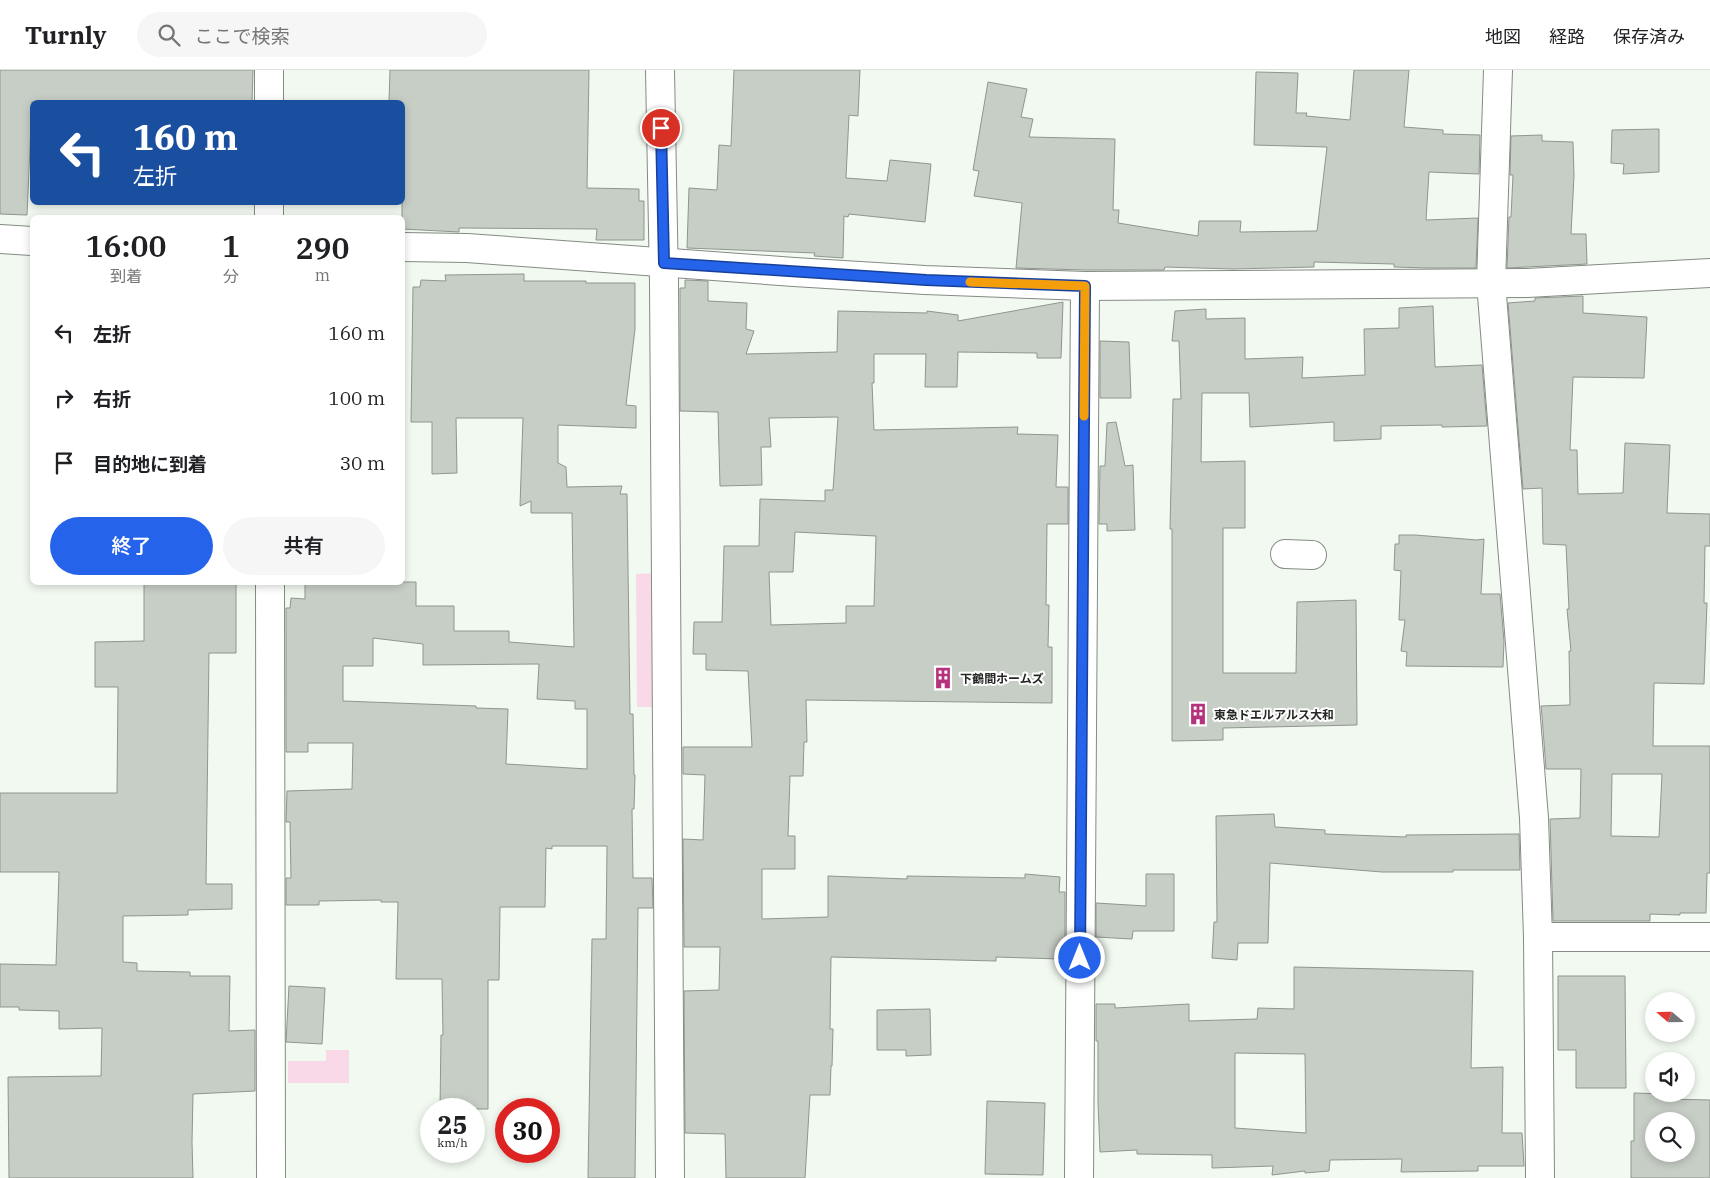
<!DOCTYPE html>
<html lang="ja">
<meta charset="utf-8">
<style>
:root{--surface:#fff;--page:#f6f6f6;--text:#202124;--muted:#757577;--line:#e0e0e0;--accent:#2563eb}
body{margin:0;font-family:"IBM Plex Serif","Noto Sans JP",serif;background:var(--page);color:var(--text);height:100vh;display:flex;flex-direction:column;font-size:19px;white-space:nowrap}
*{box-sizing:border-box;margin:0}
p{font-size:16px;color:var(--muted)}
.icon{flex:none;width:28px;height:28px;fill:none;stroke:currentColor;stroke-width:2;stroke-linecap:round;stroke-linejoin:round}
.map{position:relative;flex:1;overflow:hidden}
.side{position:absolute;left:30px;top:145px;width:375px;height:370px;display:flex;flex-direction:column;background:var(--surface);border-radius:8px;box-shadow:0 2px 8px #0003}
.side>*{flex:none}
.guide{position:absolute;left:30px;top:30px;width:375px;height:105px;border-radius:8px;box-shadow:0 2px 8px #0003;background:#1a4fa0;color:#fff;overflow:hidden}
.needle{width:32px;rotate:290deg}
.controls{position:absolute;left:1645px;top:922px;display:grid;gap:10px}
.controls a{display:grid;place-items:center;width:50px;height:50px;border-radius:50%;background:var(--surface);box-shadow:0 2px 8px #0003;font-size:25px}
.speed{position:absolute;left:420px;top:1028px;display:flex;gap:10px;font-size:25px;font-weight:700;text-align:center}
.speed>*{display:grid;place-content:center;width:65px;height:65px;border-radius:50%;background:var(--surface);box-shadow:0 2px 8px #0003;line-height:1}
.speed small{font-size:12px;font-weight:400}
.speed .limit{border:8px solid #d22;background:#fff;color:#111}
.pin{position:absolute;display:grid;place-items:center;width:42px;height:42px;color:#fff;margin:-21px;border:2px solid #fff;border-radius:50%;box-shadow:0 1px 5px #0007}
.me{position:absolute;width:55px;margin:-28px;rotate:0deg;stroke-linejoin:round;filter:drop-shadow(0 0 4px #0008)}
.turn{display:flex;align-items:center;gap:18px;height:105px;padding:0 20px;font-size:22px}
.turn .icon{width:65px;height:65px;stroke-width:2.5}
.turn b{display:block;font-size:35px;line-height:42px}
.eta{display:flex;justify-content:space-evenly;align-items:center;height:85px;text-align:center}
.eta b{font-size:30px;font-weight:600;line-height:35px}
.cta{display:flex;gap:10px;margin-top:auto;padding:10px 20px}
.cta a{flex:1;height:58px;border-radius:30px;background:var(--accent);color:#fff;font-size:20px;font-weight:600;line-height:58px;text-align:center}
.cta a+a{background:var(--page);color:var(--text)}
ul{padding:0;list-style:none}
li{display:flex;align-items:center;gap:15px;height:65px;padding:0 20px}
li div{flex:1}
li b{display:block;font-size:19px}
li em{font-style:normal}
header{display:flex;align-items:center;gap:30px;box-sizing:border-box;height:70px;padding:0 25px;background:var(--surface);border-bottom:1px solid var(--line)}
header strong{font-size:24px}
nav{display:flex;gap:28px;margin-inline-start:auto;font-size:18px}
.search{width:350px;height:45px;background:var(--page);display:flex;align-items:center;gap:12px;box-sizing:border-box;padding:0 18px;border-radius:28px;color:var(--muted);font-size:19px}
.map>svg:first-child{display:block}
.green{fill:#f9d9e7}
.building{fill:#c7cec6;stroke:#8f968e;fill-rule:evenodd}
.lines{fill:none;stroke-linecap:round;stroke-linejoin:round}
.minor-casing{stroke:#848b83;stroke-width:30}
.minor{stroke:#fff;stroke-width:28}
.route-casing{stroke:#184099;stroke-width:12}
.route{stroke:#2563eb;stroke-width:9}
.slow{stroke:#f59e0b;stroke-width:9}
.labels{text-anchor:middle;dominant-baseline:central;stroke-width:4;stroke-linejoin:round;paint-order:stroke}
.poi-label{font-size:12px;font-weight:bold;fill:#252825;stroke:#fff;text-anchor:start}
</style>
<header>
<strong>Turnly</strong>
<div class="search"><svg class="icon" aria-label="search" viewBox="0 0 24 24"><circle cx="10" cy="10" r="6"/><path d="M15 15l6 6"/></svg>ここで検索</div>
<nav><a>地図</a><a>経路</a><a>保存済み</a></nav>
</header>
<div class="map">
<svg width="1710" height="1108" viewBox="0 0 1710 1108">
<rect width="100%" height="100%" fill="#f1f9f0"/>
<g class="green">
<polygon points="655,503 655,637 637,637 636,504"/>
<polygon points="326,980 349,980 349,1013 288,1013 288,991 326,991"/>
</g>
<g class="building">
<polygon points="0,0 253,0 252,32 32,32 27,145 0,144"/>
<polygon points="390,0 589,0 587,118 639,119 639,131 644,131 644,170 596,170 597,159 459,158 459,162 402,159 402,32 389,32"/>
<polygon points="734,0 860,0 858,46 849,45 846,108 887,111 890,90 931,94 925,152 849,144 848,147 844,146 843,188 814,186 815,183 687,178 689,118 717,120 719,75 731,76"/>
<polygon points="1354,0 1409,0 1404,57 1443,60 1443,64 1480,65 1479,104 1429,102 1426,150 1478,148 1476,198 1427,198 1394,197 1394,194 1314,192 1314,197 1233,199 1165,197 1164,200 1085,200 1016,198 1022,133 974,126 979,101 973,100 988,12 1027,19 1021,47 1033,49 1029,67 1115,69 1113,140 1119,140 1118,153 1198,166 1199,151 1241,151 1240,162 1317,161 1327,77 1254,75 1256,2 1298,3 1296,43 1307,43 1306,46 1350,50"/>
<polygon points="1659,59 1659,102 1623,104 1624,94 1611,93 1612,60"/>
<polygon points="1542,65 1542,71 1573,72 1574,106 1571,164 1586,164 1587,194 1507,198 1509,147 1511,147 1513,105 1510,105 1511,66"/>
<path d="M 524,204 L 524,211 L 586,211 L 586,213 L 635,213 L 635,259 L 626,335 L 636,336 L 636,358 L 558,355 L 558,393 L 566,397 L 567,417 L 622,416 L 620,424 L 627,424 L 630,644 L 633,644 L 634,705 L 635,705 L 634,739 L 632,739 L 633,808 L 652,808 L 653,838 L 638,838 L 635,1108 L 588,1108 L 592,869 L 606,869 L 607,776 L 552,776 L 552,779 L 546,778 L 545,837 L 500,837 L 499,910 L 488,910 L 488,1039 L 440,1039 L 441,965 L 443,965 L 442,909 L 396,909 L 398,832 L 381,832 L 381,830 L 319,831 L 319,835 L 286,835 L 286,808 L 291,808 L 290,752 L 286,752 L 287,721 L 352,719 L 353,673 L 308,673 L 308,682 L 286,682 L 286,538 L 290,538 L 291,528 L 305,529 L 305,512 L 416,512 L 416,536 L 454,536 L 454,561 L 509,561 L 509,572 L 574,577 L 572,443 L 531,443 L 531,431 L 520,436 L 523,348 L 456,348 L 457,403 L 432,404 L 432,352 L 411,352 L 413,217 L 420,217 L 421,210 L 446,211 L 445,205 ZM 373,568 L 423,574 L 423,595 L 539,594 L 537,629 L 575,631 L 575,639 L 587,639 L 587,699 L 506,694 L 508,639 L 476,638 L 476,636 L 343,631 L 343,596 L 373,596 Z"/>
<path d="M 685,210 L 708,211 L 708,231 L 747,233 L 746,259 L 754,261 L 746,284 L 837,282 L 838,241 L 927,243 L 927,241 L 958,245 L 958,251 L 1063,232 L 1061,288 L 1037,288 L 1037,283 L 958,282 L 957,317 L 925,317 L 926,284 L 874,284 L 874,313 L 872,313 L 874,360 L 1018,357 L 1017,364 L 1058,365 L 1056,417 L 1068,417 L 1068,454 L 1047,454 L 1046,535 L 1049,535 L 1048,577 L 1052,577 L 1052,633 L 806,630 L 807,672 L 804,672 L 803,706 L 790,706 L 788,766 L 795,766 L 795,799 L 762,799 L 762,849 L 828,847 L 828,806 L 907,809 L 907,806 L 1025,808 L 1025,804 L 1060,807 L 1059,822 L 1065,822 L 1065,877 L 1060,876 L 1060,889 L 996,887 L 996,891 L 831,887 L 830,959 L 833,959 L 832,996 L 831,996 L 830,1025 L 810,1025 L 805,1108 L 726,1108 L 725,1064 L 685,1063 L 684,921 L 719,920 L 720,877 L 684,877 L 683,769 L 703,770 L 705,705 L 683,704 L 683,677 L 752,677 L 748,601 L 706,600 L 706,584 L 693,584 L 694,552 L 722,552 L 724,476 L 759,476 L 760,429 L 825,431 L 825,420 L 833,420 L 838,347 L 769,348 L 771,377 L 761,377 L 762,415 L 720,416 L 718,342 L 680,341 L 680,218 L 685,218 ZM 795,462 L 876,466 L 874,536 L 846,536 L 846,553 L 771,555 L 769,502 L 793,502 Z"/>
<path d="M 1583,226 L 1583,243 L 1647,247 L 1644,308 L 1573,307 L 1570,380 L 1577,380 L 1578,424 L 1623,423 L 1625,373 L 1670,375 L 1667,443 L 1710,444 L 1710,476 L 1705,476 L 1704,533 L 1707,533 L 1704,614 L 1654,613 L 1653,676 L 1710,676 L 1710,803 L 1707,803 L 1706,843 L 1680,843 L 1680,845 L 1650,844 L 1650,851 L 1553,851 L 1550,749 L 1580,748 L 1581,699 L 1546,699 L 1542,646 L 1541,636 L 1570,635 L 1569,581 L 1571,581 L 1567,539 L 1569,539 L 1566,475 L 1543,474 L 1542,418 L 1523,419 L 1508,233 L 1535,231 L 1535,228 ZM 1612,704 L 1662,704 L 1659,767 L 1611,766 Z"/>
<polygon points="1433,236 1435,297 1482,295 1487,356 1442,357 1442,355 1381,356 1381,369 1334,371 1334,352 1250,357 1249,323 1202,323 1201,392 1245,391 1245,458 1223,458 1223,603 1296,603 1297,532 1356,530 1357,655 1223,658 1223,670 1172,671 1172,459 1170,459 1173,329 1181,329 1179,271 1172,271 1175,241 1206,239 1206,249 1245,248 1245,289 1303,287 1302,308 1365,305 1364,259 1399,258 1399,238"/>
<polygon points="1100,271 1129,272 1131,328 1100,328"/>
<polygon points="1116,352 1125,396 1133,395 1135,460 1107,461 1107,454 1099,454 1100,396 1105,396 1107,353"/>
<polygon points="1399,465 1415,465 1477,470 1484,469 1481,524 1500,524 1504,571 1503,597 1406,596 1407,582 1401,581 1405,550 1399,550 1401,501 1394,500 1395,474 1399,474"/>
<polygon points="144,512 236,512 236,583 209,583 206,814 232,814 232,839 188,840 188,845 123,846 123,892 137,893 137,901 190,902 190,906 230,906 229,961 255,960 255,1021 193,1024 192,1072 193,1108 9,1108 8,1007 101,1006 102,958 59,959 59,941 19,940 19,937 0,937 0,894 56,895 59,802 0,802 0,723 117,723 118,617 95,617 95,572 144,571"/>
<polygon points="1274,744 1275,757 1325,760 1325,764 1406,767 1406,765 1519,764 1520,800 1453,800 1453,802 1382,802 1270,793 1268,873 1238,873 1237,890 1212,888 1214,852 1217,852 1216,746"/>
<polygon points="1146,804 1174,804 1174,861 1133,861 1132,869 1096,867 1096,833 1146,836"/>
<path d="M 1294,897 L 1473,901 L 1471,998 L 1503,997 L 1502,1063 L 1522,1063 L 1524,1096 L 1478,1096 L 1478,1101 L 1401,1102 L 1402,1089 L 1330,1090 L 1329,1101 L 1305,1103 L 1305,1101 L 1272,1105 L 1273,1096 L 1212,1098 L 1212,1085 L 1137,1084 L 1137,1080 L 1100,1082 L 1098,1032 L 1098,971 L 1096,971 L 1096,934 L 1115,934 L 1115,938 L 1189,934 L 1189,951 L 1257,949 L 1258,938 L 1294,939 ZM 1235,983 L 1305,984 L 1306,1063 L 1235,1058 Z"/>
<polygon points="1558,906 1625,906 1626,1018 1576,1018 1576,980 1558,980"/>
<polygon points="289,916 325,918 322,974 286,972"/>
<polygon points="930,939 931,985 906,986 906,980 877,980 877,940"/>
<path d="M 1634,1023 L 1667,1024 L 1667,1029 L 1710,1030 L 1710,1108 L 1631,1108 L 1631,1071 L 1634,1071 ZM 1654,1051 L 1686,1051 L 1686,1084 L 1654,1084 Z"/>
<polygon points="987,1031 1045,1033 1043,1105 985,1104"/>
</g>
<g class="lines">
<g class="minor-casing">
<g id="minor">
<polyline points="660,0 664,213 670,1108"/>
<polyline points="1498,0 1491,213 1534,748 1538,867 1540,1108"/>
<polyline points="269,32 269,0"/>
<polyline points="269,148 269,132"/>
<polyline points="0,169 32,171"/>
<polyline points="402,177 467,178 794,202 925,210 1085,216 1527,213 1710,203"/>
<polyline points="1285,484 1312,485"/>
<polyline points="270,512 271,1108"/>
<polyline points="1538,867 1710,867"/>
<polyline points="1079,1108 1085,216"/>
</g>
</g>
<use href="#minor" class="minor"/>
</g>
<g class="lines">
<g class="route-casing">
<polyline id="route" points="661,58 664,193 926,210 1085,216 1080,888"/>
</g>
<use href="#route" class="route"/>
<polyline class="slow" points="970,212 1085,216 1084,346"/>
</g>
<defs>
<g id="building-bare" transform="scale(1.725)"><path d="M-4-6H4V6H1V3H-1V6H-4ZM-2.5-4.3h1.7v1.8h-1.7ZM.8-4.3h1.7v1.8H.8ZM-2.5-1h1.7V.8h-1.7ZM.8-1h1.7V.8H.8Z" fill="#b5337c" stroke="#fff" stroke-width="2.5" paint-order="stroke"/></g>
</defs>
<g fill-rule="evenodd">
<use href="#building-bare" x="943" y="608"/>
<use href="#building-bare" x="1198" y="644"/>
</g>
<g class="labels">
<g class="poi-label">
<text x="960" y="608">下鶴間ホームズ</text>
<text x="1214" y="644">東急ドエルアルス大和</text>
</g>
</g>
</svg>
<div class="controls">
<a><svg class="needle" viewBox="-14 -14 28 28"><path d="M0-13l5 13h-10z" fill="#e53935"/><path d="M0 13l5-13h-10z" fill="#757577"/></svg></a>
<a><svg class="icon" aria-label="sound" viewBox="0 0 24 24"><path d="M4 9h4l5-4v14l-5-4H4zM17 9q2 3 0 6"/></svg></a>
<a><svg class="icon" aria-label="search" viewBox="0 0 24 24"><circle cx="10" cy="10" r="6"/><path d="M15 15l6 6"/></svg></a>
</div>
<div class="speed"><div>25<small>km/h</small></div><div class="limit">30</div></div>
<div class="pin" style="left:661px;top:58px;background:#d93025"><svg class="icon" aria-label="arrive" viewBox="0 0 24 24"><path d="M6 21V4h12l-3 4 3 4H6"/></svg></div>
<svg class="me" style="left:1080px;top:888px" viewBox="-20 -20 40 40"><circle r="17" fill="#2563eb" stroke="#fff" stroke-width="3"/><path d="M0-11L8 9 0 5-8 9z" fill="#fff"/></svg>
<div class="guide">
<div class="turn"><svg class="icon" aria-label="left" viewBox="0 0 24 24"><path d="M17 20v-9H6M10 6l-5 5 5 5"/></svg><div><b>160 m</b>左折</div></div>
</div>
<section class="side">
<div class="eta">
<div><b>16:00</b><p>到着</p></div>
<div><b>1</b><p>分</p></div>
<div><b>290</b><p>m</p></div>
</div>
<ul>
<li><svg class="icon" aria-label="left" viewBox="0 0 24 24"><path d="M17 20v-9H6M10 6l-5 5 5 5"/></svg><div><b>左折</b></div><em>160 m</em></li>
<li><svg class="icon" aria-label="right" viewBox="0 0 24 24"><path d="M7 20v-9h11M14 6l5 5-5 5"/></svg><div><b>右折</b></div><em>100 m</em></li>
<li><svg class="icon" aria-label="arrive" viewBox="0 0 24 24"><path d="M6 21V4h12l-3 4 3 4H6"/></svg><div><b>目的地に到着</b></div><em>30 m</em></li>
</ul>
<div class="cta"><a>終了</a><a>共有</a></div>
</section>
</div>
